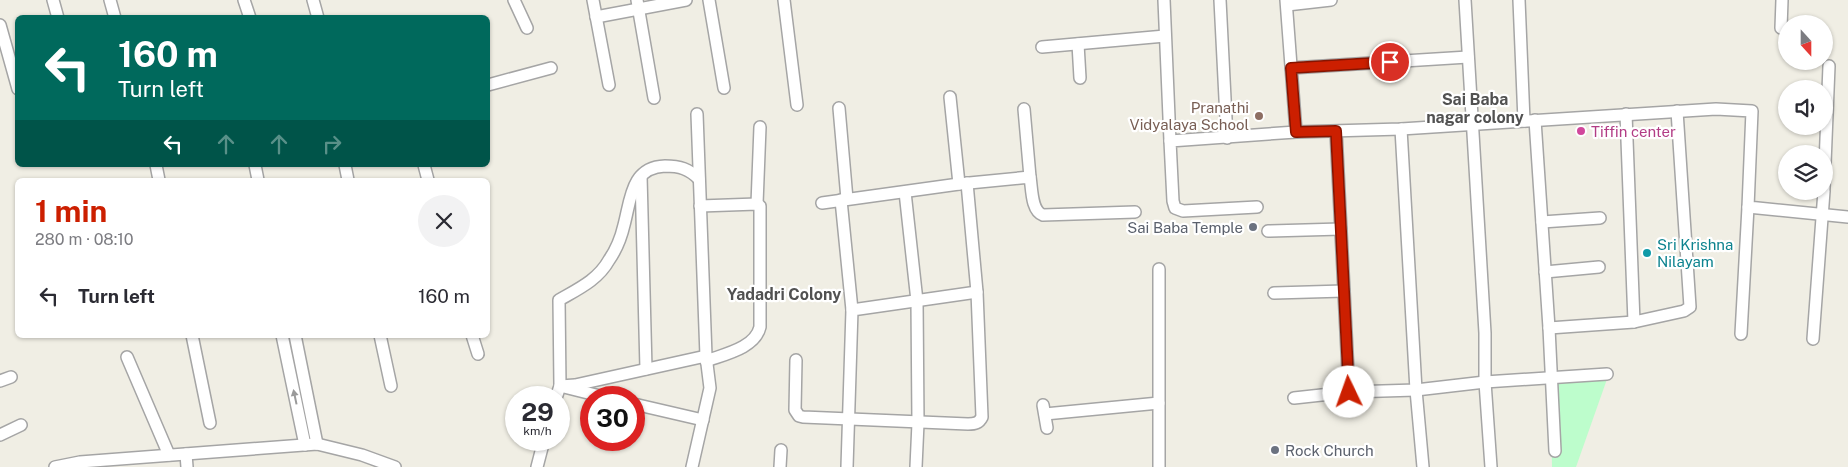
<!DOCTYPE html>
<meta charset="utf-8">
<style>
:root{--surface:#fff;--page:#f2f2f3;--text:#2b2b33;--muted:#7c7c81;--accent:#cc1f00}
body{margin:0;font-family:"Public Sans",sans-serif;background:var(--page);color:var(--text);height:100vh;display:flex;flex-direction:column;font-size:19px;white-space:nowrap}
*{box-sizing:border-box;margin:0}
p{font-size:16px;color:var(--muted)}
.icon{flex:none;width:28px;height:28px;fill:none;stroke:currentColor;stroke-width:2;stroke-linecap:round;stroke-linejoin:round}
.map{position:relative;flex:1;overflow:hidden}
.sheet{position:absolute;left:15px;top:178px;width:475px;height:160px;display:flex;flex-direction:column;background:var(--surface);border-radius:8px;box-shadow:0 1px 4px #0004}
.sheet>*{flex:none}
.top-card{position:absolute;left:15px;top:15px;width:475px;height:152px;border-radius:8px;box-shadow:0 1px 4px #0004;background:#00695c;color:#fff;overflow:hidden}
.needle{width:32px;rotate:159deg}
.controls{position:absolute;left:1778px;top:15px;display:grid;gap:10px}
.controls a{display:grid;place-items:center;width:55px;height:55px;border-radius:50%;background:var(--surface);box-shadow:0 1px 4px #0004;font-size:25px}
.speed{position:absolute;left:505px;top:386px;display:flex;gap:10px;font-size:25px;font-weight:700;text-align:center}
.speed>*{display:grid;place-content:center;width:65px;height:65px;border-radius:50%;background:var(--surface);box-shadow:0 1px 4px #0004;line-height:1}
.speed small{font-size:12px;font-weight:400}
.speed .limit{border:8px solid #d22;background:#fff;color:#111}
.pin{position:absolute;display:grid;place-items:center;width:42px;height:42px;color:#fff;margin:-21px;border:2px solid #fff;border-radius:50%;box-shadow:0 1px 5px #0007}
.me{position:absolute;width:55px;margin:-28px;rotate:357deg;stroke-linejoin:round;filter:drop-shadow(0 0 4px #0008)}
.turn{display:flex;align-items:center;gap:18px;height:105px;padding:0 20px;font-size:22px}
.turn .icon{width:65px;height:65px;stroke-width:2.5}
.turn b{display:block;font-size:35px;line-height:42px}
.lanes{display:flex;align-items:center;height:48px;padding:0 20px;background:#0003;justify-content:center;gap:25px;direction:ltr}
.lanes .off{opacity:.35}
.round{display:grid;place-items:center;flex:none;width:52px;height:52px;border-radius:26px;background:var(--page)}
.summary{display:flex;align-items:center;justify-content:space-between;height:85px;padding:0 20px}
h1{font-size:30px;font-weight:700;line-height:38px;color:var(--accent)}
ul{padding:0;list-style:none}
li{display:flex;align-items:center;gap:15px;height:65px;padding:0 20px}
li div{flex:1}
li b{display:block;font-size:19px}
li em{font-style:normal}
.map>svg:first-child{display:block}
.park{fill:#bdfdcc}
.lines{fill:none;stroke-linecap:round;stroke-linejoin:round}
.minor-casing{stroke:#a5a5a5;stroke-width:14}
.minor{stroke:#fff;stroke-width:11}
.oneway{fill:#9a9a9a}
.route-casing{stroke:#851400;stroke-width:12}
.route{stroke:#cc1f00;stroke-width:9}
.education-dot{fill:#8d6e63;stroke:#fff;stroke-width:2}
.hotel-dot{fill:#d1479c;stroke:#fff;stroke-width:2}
.worship-dot{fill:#6b7280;stroke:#fff;stroke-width:2}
.culture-dot{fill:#0f9aa8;stroke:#fff;stroke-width:2}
.labels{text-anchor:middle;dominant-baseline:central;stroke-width:4.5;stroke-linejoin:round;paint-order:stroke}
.education-label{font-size:15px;fill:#785e54;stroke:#fff;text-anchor:end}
.hotel-label{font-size:15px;fill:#b23c85;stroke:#fff;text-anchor:start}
.worship-label{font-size:15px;fill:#5b616d;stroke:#fff;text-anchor:end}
.culture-label{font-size:15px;fill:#0d838f;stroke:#fff;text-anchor:start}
.neighbourhood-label{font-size:16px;font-weight:bold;fill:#515151;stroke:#fff}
</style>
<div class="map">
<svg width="1848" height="467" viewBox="0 0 1848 467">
<rect width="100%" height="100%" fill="#f0eee4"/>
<polygon class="park" points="1607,374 1606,382 1576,467 1552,467 1550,377"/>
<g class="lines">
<g class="minor-casing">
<g id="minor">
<polyline points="53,0 58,18"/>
<polyline points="110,0 115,18"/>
<polyline points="244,0 250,18"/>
<polyline points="313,0 318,18"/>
<polyline points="514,0 527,28"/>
<polyline points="593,0 609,85"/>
<polyline points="637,0 654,98"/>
<polyline points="709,0 724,88"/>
<polyline points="784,0 797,105"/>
<polyline points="1164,0 1170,141"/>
<polyline points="1220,0 1227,138"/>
<polyline points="1286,0 1296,132"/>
<polyline points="1465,0 1485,333 1485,382 1491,467"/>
<polyline points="1519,0 1524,121"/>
<polyline points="1287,5 1331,0"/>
<polyline points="596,17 686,0"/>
<polyline points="0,25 18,89"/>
<polyline points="1781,28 1782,0"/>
<polyline points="1078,44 1080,78"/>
<polyline points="1042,47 1165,36"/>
<polyline points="1291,68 1468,57"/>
<polyline points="488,85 551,68"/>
<polyline points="950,97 959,184"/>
<polyline points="839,108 847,199"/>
<polyline points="1024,109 1030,177"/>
<polyline points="1626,114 1634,322"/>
<polyline points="1535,120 1549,328 1555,451"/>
<polyline points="1401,129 1416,390 1423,467"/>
<polyline points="1336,131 1349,392"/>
<polyline points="156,165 159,180"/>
<polyline points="255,165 258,180"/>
<polyline points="345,165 348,180"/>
<polyline points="424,165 428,180"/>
<polyline points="641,176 646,369"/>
<polyline points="1824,188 1829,66"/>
<polyline points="905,192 917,301 918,423 916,467"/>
<polyline points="841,200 852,310"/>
<path d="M 822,203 L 959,184 L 1030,177 C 1032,188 1031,211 1043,215 L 1135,212"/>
<polyline points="757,204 760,127"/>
<path d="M 700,206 L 757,204 L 760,206 L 760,327 C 755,348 725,354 706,361"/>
<polyline points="1257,207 1183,211 1175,208 1173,201 1170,141 1296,132 1401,129 1716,109 1752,111 1748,207 1848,217"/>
<polyline points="1542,222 1600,218"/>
<polyline points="1268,231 1341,229"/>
<polyline points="1159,269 1159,467"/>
<polyline points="1545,272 1599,267"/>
<polyline points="1274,293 1344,291"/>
<polyline points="1549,328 1634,322 1684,311 1690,307 1677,111"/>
<polyline points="1741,334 1748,207"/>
<polyline points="192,335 210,423"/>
<polyline points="282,335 305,445"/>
<polyline points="295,335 317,444"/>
<polyline points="380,335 391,386"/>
<polyline points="472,335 478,354"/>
<polyline points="1813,339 1824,191"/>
<polyline points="127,357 169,455"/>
<path d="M 796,360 L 795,410 L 799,416 L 803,417 L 968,424 C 975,424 979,423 982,417 L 977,292 L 967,183"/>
<polyline points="0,381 11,377"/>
<polyline points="556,398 560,386 575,385 706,356"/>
<path d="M 608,398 L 560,386 L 559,300 C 578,289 598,280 609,260 C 616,250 621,238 624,225 C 631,199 631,167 665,166 C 680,166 689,169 699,179"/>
<polyline points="1294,398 1349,392 1416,390 1485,382 1607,374"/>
<polyline points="634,404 703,420"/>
<polyline points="1043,405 1047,428"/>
<polyline points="1045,414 1159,403"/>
<polyline points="0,435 21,425"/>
<polyline points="186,454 187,467"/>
<polyline points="55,467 80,462 317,444 362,455 395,467"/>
<polyline points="537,467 544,440"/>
<polyline points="692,467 710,388 706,356 697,114"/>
<polyline points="780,467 781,450"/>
<polyline points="847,467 852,310 977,292"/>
</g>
</g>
<use href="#minor" class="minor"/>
</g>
<defs><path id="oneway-solid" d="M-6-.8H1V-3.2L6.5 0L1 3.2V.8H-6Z" transform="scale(1.25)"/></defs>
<use class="oneway" href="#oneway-solid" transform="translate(295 397) rotate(-102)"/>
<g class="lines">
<g class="route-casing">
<polyline id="route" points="1349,392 1336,131 1296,132 1291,68 1390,62"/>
</g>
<use href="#route" class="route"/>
</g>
<circle class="education-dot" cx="1259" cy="116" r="5"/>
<circle class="hotel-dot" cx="1581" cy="131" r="5"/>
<g class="worship-dot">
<circle cx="1253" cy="227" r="5"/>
<circle cx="1275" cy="450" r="5"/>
</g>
<circle class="culture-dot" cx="1647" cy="253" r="5"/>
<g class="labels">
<g class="education-label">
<text x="1249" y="107">Pranathi<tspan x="1249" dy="17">Vidyalaya School</tspan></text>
</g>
<g class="hotel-label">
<text x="1591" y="131">Tiffin center</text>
</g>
<g class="worship-label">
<text x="1243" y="227">Sai Baba Temple</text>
<text x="1285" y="450" text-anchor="start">Rock Church</text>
</g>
<g class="culture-label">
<text x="1657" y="244">Sri Krishna<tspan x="1657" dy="17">Nilayam</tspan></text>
</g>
<g class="neighbourhood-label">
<text x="1475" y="99">Sai Baba<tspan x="1475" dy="18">nagar colony</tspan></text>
<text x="784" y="294">Yadadri Colony</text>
</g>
</g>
</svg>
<div class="controls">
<a><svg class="needle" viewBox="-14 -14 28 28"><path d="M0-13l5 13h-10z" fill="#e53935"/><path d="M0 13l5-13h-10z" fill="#7c7c81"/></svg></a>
<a><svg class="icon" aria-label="sound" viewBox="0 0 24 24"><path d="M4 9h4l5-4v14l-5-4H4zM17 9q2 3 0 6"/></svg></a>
<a><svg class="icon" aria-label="layers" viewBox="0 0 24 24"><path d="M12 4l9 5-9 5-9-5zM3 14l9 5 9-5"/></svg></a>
</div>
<div class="speed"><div>29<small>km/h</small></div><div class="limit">30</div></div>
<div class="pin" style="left:1390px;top:62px;background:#d93025"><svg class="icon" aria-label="arrive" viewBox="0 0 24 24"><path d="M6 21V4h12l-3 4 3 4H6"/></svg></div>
<svg class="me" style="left:1349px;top:392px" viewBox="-20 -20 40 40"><circle r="19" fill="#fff"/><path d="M0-13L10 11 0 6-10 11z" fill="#cc1f00"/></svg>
<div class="top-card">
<div class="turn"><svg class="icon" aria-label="left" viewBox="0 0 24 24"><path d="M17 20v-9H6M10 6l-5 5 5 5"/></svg><div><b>160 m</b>Turn left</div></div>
<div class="lanes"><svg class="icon" aria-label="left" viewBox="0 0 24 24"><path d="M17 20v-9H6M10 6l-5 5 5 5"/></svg><svg class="icon off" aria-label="ahead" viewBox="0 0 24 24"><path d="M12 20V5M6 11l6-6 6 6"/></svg><svg class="icon off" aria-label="ahead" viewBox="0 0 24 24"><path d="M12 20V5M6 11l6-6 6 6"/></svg><svg class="icon off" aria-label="right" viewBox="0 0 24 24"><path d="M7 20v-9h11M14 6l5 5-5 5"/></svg></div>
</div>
<section class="sheet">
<div class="summary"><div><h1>1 min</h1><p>280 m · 08:10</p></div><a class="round"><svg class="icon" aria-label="close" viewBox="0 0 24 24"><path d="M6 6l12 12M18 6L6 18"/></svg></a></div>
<ul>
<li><svg class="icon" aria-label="left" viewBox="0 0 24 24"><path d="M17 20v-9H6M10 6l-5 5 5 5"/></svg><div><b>Turn left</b></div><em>160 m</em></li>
</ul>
</section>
</div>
